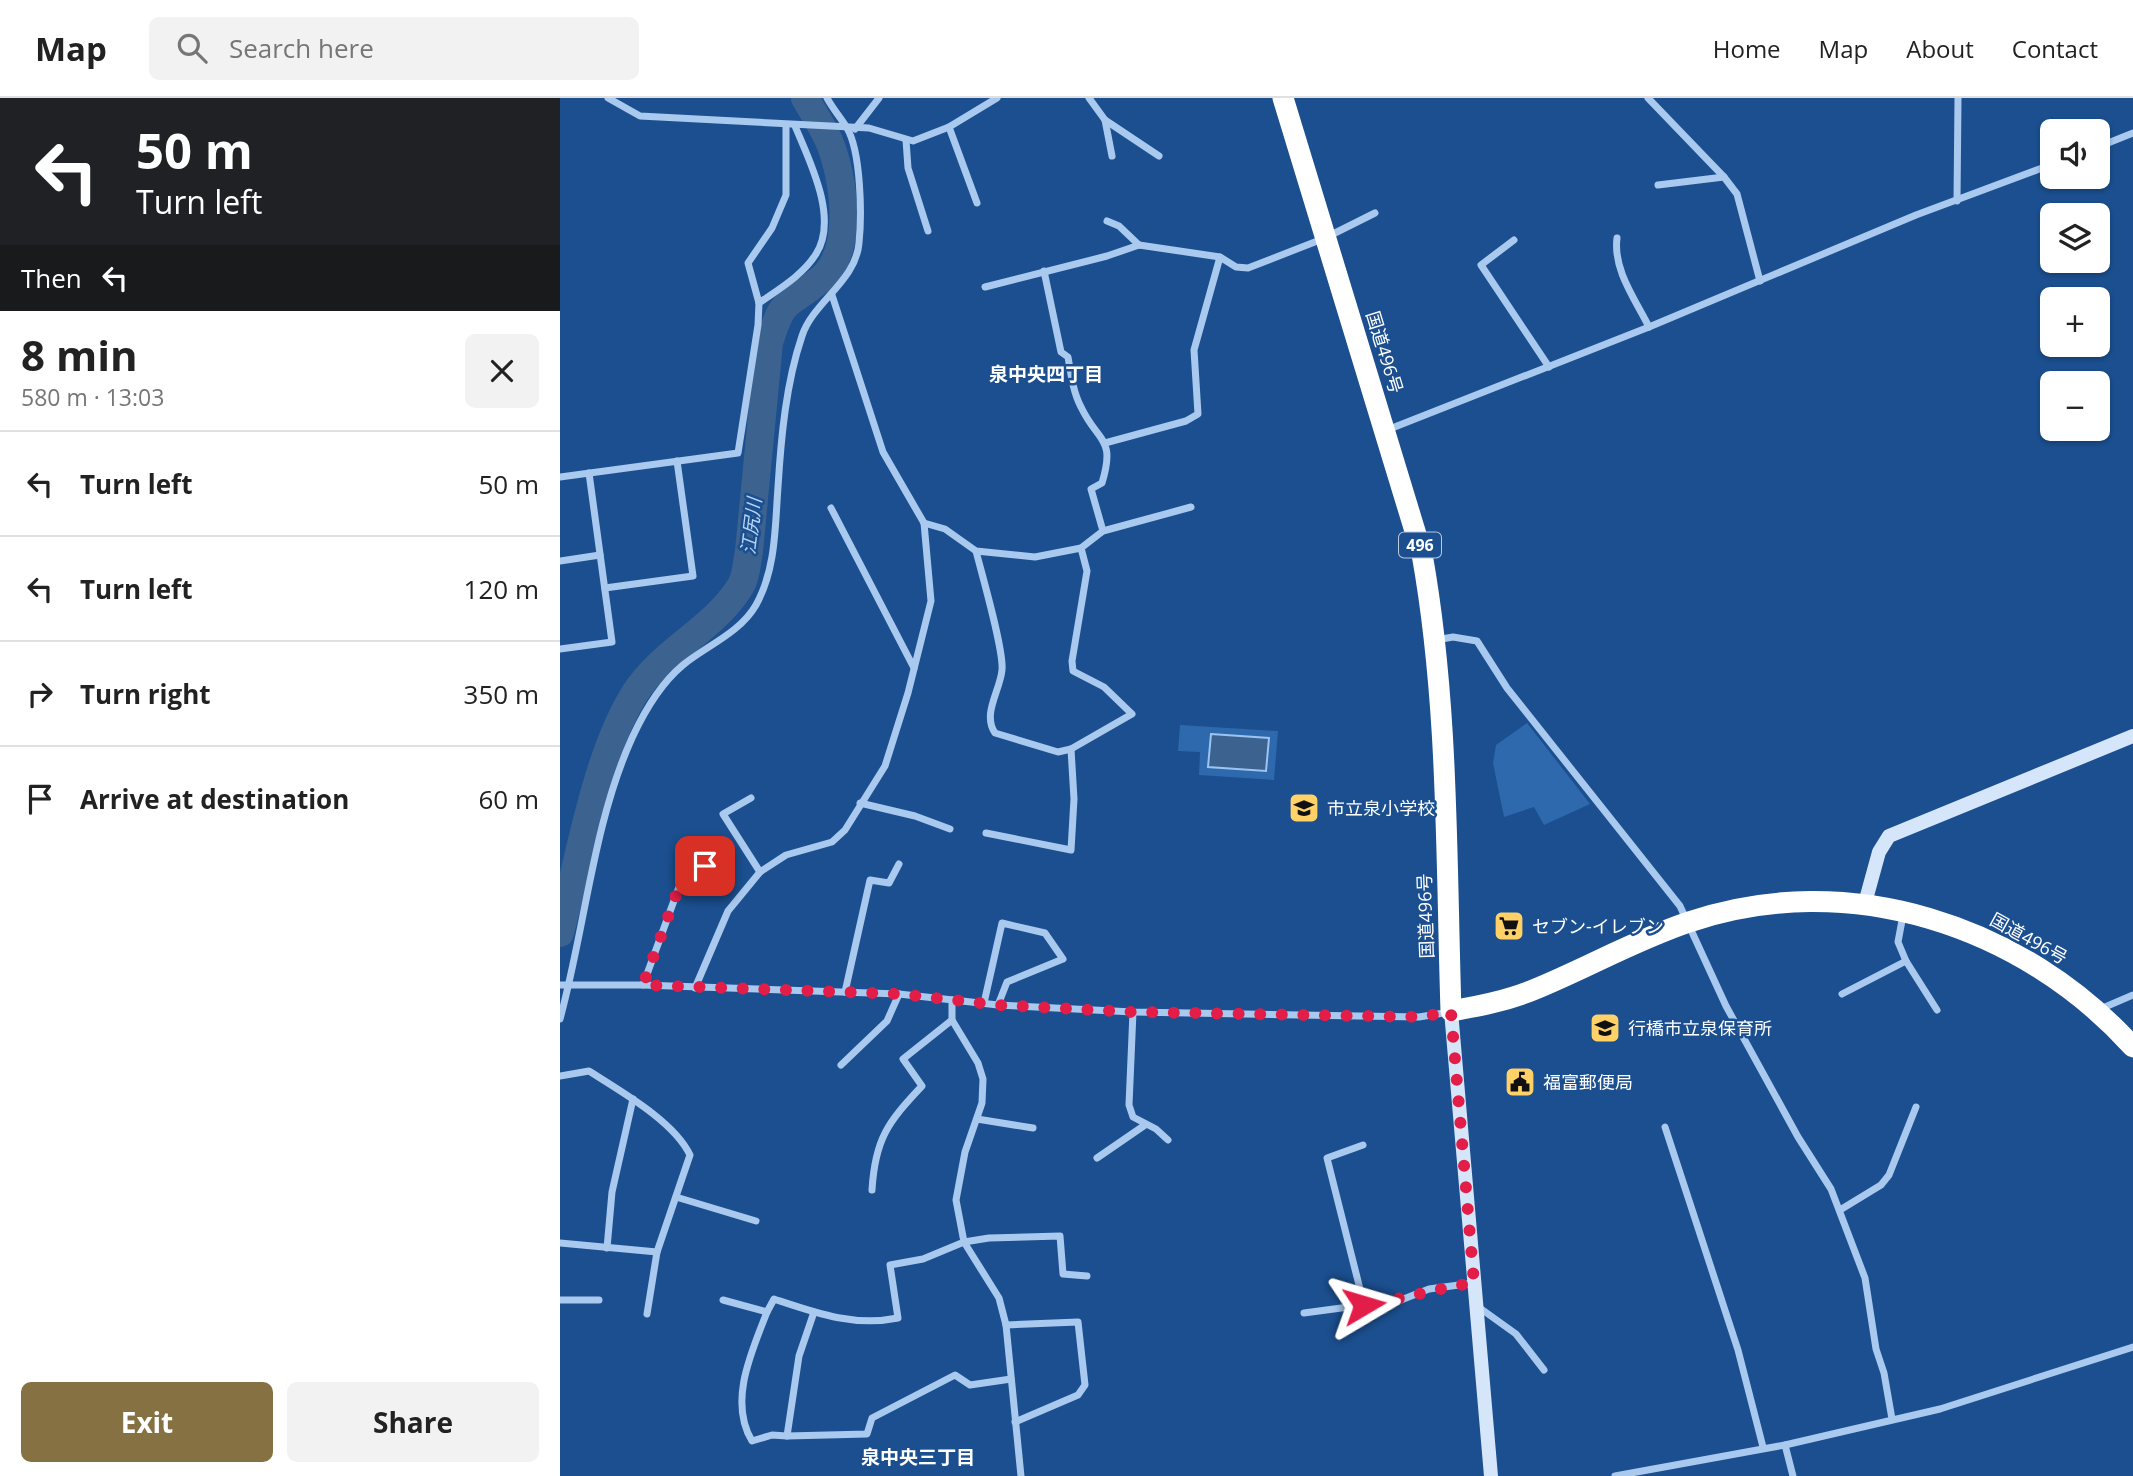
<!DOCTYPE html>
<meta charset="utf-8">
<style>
:root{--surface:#fff;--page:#f2f2f2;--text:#222;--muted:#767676;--line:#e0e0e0;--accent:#857141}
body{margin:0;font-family:"Open Sans","Noto Sans JP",sans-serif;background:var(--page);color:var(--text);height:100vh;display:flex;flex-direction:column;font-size:26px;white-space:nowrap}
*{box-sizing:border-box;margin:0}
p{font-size:23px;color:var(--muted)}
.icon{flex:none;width:38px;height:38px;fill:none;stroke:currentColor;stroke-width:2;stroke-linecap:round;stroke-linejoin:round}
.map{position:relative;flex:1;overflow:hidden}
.sheet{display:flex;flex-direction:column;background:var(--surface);width:560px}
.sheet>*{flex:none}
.hud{background:#202124;color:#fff;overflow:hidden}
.tools{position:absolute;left:1480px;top:21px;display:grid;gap:14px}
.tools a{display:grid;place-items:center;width:70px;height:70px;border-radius:10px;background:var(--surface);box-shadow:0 2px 5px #0004;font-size:35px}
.pin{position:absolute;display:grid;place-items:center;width:60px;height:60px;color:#fff;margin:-30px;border-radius:14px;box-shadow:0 4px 10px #0006}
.me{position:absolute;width:77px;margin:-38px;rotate:83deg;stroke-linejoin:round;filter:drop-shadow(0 0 5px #0008)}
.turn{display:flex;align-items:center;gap:24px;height:147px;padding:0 21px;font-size:32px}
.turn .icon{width:91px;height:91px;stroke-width:2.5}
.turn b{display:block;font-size:49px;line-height:60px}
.then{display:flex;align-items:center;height:66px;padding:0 21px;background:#0003;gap:14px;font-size:26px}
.round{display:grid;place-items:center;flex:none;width:74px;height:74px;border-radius:10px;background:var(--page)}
.overview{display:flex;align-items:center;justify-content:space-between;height:119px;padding:0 21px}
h1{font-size:42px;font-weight:700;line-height:52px}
.primary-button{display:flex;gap:14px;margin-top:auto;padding:14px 21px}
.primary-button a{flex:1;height:80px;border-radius:10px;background:var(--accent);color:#fff;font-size:28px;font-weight:700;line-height:80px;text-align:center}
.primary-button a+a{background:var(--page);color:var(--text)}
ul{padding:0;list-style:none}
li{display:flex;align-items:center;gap:21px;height:105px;padding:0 21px;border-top:2px solid var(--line)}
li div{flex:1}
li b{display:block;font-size:26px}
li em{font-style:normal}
header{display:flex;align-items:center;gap:42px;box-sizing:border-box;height:98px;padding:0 35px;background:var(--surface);border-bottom:2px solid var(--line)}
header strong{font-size:33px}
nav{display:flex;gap:38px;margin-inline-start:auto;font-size:24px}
.search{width:490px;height:63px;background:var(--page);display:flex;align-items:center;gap:18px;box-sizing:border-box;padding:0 24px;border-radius:10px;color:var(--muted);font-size:26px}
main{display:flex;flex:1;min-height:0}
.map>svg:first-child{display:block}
.green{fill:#2e69ad}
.water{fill:#3c6290;stroke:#9cc4f0;stroke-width:2}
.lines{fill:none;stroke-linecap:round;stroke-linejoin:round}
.river{stroke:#3c6290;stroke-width:28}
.street{stroke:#a9c9ee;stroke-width:7}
.secondary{stroke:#d6e6fa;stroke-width:14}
.highway{stroke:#fff;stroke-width:21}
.route{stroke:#e11d48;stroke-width:12;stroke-dasharray:0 21.6}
.labels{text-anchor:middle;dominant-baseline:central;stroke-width:5;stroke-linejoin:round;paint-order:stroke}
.shield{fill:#1b4f8f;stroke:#bbcadd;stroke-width:2}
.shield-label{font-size:16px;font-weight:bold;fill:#fff}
.street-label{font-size:18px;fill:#fff;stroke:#1b4f8f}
.poi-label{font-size:18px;fill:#fff;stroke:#1b4f8f;text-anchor:start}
.neighbourhood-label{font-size:19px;font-weight:bold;fill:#fff;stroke:#1b4f8f}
.water-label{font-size:19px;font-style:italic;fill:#b5d3f5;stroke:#1b4f8f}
</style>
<header>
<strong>Map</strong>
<div class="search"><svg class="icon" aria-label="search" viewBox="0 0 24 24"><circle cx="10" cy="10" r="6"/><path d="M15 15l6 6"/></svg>Search here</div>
<nav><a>Home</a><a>Map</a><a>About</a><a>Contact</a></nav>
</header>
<main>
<section class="sheet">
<div class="hud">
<div class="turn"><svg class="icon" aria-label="left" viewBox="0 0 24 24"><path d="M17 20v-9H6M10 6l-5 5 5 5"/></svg><div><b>50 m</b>Turn left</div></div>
<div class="then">Then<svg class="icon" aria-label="left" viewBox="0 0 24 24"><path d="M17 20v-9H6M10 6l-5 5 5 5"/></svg></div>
</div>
<div class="overview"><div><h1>8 min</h1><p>580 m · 13:03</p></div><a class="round"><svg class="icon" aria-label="close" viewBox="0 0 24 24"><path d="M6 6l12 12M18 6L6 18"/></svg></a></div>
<ul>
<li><svg class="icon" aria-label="left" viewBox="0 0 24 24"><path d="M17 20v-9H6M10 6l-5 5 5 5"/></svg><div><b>Turn left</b></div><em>50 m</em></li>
<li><svg class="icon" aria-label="left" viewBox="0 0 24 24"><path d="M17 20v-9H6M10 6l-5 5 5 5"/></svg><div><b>Turn left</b></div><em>120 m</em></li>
<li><svg class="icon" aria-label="right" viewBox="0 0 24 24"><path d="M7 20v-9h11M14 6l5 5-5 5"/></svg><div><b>Turn right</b></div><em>350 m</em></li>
<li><svg class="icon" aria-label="arrive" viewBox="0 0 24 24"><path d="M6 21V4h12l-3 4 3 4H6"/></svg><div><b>Arrive at destination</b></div><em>60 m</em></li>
</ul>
<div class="primary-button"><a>Exit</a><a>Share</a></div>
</section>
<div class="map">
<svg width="1573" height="1378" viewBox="0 0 1573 1378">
<rect width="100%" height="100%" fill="#1b4f8f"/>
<g class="green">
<polygon points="967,625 1030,706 984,727 974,709 944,719 933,665 936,647"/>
<polygon points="620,627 718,633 714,682 639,677 640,654 618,653"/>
</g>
<polygon class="water" points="651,636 709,640 706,673 648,669"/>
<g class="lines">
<path class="river" d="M 0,835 C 19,762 35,659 75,595 C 103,552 153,532 180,489 C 186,480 187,464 189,453 L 209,245 C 224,196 227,210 261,181 C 295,152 284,79 269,43 C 262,28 253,14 245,0"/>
<g class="street">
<polyline points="48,0 80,18 309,30 353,43 389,29 437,0"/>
<polyline points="529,0 545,22 552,58"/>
<polyline points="1088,0 1164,79"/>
<polyline points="545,22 599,58"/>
<polyline points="389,29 417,105"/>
<polyline points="295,31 319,0"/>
<polyline points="346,42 348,70 368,133"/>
<polyline points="1538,49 1573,35"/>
<polyline points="1098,87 1164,79 1177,96 1200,183"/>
<polyline points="1397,103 1398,0"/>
<polyline points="547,123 559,128 579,147"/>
<path d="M 1057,140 C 1053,172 1075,201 1089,229"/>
<polyline points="954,142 921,167 989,269"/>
<path d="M 484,173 L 501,254 L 508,259 C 511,276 513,294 521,309 C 538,345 556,339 542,385 L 531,391 L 543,433"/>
<polyline points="425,189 547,158 579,147 660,159 676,169 688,170 765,140 815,115"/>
<path d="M 199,205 C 219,191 243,177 256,156 C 279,120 249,62 235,28"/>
<polyline points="827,332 1089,229 1356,117 1493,66"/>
<polyline points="545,345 626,323 638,316 634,252 660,159"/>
<polyline points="0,379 178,355 198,227 199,205 188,165 212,130 226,97 226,27"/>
<polyline points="271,410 354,570"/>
<polyline points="364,425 385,431 416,453 475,459 521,450 543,433 631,409"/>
<path d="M 416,453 C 422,477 444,552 442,572 C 440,593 422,616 435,635 L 498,654 L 511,651 L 572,616 L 544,589 L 513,573 L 512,563 L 527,473 L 521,450"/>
<polyline points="0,463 40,457"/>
<polyline points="45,490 133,478 117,363"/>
<polyline points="876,542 893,539 917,543 947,590 1120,808 1166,908 1238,1039 1271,1091 1305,1180 1316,1251 1324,1275 1332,1321"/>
<polyline points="0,551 52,544 29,375"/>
<polyline points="191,700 163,716 200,774"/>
<polyline points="300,705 355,718 390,731"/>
<polyline points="426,735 511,752 514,701 511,651"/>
<polyline points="1343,817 1338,844 1346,863 1377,912"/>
<polyline points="0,887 83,887 339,896 438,907 573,914 859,919 890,914"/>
<polyline points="83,887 119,789 144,768"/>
<polyline points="135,890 168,813 200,774 226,757 272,744 285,732 325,668 348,595 371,503 364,425 323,354 272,197"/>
<polyline points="285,894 310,782 329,785 339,766"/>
<polyline points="1282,896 1346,863"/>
<polyline points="392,902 392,922 418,965 423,981 422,1005 405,1054 396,1102 404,1144 439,1200 446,1227 461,1378"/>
<polyline points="424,905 442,825 485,835 503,861 447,884 438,907"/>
<polyline points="1538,912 1573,897"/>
<polyline points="573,914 569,1007 573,1019 596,1031 608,1042"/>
<path d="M 0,921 C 25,830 33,726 72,640 C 84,614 100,586 123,567 C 146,548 180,535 196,507 C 216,471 215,429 218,389 C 221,340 226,285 242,238 C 253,204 296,183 299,145 C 302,117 301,54 287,30 C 281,20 273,11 267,0"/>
<polyline points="281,967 327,923 339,896"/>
<path d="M 0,978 L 29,973 C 60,993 114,1023 130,1057 L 97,1154 L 0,1145"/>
<polyline points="417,1021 473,1030"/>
<polyline points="1105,1029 1178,1252 1203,1349"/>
<polyline points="803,1047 767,1060 804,1207"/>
<polyline points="537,1060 585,1027"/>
<path d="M 312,1092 C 315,1041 328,1024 362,988 L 343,961 L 392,922"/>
<polyline points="116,1099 196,1123"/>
<polyline points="1280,1112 1321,1087 1329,1077 1356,1009"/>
<polyline points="47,1150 52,1094 73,1001"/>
<polyline points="0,1202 39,1202"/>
<path d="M 163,1202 L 207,1214 L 214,1201 C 256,1215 294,1229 338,1220 L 330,1167 L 363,1161 L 404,1144 L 429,1140 L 500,1138 L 503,1176 L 527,1178"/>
<polyline points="917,1208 956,1236 984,1272"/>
<path d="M 207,1214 C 192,1253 168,1303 192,1343 L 212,1337 L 227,1338"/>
<polyline points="254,1214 239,1258 227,1338 307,1336 312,1320 395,1277 410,1287 451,1281"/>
<polyline points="744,1215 841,1202 869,1191 914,1185"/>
<polyline points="87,1216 97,1154"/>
<polyline points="446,1227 518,1224 525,1287 518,1297 455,1324"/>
<polyline points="1225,1347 1233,1378"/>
<polyline points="1055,1378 1225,1347 1380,1311 1573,1249"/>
</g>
<g class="secondary">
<polyline points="1305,805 1319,754 1329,738 1573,638"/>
<polyline points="891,913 931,1378"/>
</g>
<path class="highway" d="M 723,0 L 862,456 C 889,607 886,761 891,913 C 919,908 946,903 973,892 C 1025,871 1075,842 1129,824 C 1288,770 1463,827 1573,949"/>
</g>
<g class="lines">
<path class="route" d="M 145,768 L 119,789 L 83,887 L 340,896 L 438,907 L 573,914 L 859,919 L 891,914 L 914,1185 C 876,1190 841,1202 804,1207"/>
</g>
<defs>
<g id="school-square" transform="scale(1.575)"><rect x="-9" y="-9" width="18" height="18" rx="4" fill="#ffd166" stroke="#1b4f8f"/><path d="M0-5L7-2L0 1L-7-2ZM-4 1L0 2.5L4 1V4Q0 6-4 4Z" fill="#111"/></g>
<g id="supermarket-square" transform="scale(1.575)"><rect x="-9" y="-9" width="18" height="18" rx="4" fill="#ffd166" stroke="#1b4f8f"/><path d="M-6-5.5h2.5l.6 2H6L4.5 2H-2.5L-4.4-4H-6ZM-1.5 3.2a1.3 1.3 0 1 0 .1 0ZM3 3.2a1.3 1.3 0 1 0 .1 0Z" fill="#111"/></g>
<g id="civic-square" transform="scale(1.575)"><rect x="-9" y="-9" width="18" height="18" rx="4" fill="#ffd166" stroke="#1b4f8f"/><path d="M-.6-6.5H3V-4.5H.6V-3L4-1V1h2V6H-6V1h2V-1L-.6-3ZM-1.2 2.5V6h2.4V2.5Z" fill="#111"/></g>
</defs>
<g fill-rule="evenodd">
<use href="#school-square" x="744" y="710"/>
<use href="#supermarket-square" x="949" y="828"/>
<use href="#school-square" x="1045" y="930"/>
<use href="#civic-square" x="960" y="984"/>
</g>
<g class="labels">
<rect class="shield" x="839" y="434.5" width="42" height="25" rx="5"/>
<g class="shield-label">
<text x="860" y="447">496</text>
</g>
<g class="street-label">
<text transform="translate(825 254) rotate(73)">国道496号</text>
<text transform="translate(865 818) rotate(-92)">国道496号</text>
<text transform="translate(1469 840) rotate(29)">国道496号</text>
</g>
<g class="poi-label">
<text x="767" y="710">市立泉小学校</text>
<text x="972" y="828">セブン-イレブン</text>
<text x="1068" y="930">行橋市立泉保育所</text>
<text x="983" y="984">福富郵便局</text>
</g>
<g class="neighbourhood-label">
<text x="486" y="276">泉中央四丁目</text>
<text x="358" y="1359">泉中央三丁目</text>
</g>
<g class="water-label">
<text transform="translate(191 428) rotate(-83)">江尻川</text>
</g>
</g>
</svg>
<div class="tools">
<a><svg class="icon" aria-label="sound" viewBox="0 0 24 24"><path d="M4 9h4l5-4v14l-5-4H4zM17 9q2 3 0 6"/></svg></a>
<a><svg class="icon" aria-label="layers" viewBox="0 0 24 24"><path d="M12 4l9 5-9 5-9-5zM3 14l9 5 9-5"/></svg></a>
<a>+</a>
<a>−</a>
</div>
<div class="pin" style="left:145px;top:768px;background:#d93025"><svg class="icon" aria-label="arrive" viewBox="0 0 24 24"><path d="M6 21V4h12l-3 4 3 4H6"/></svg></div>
<svg class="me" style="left:804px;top:1207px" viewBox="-20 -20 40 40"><path d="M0-17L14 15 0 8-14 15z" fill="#e11d48" stroke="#fff" stroke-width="4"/></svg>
</div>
</main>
